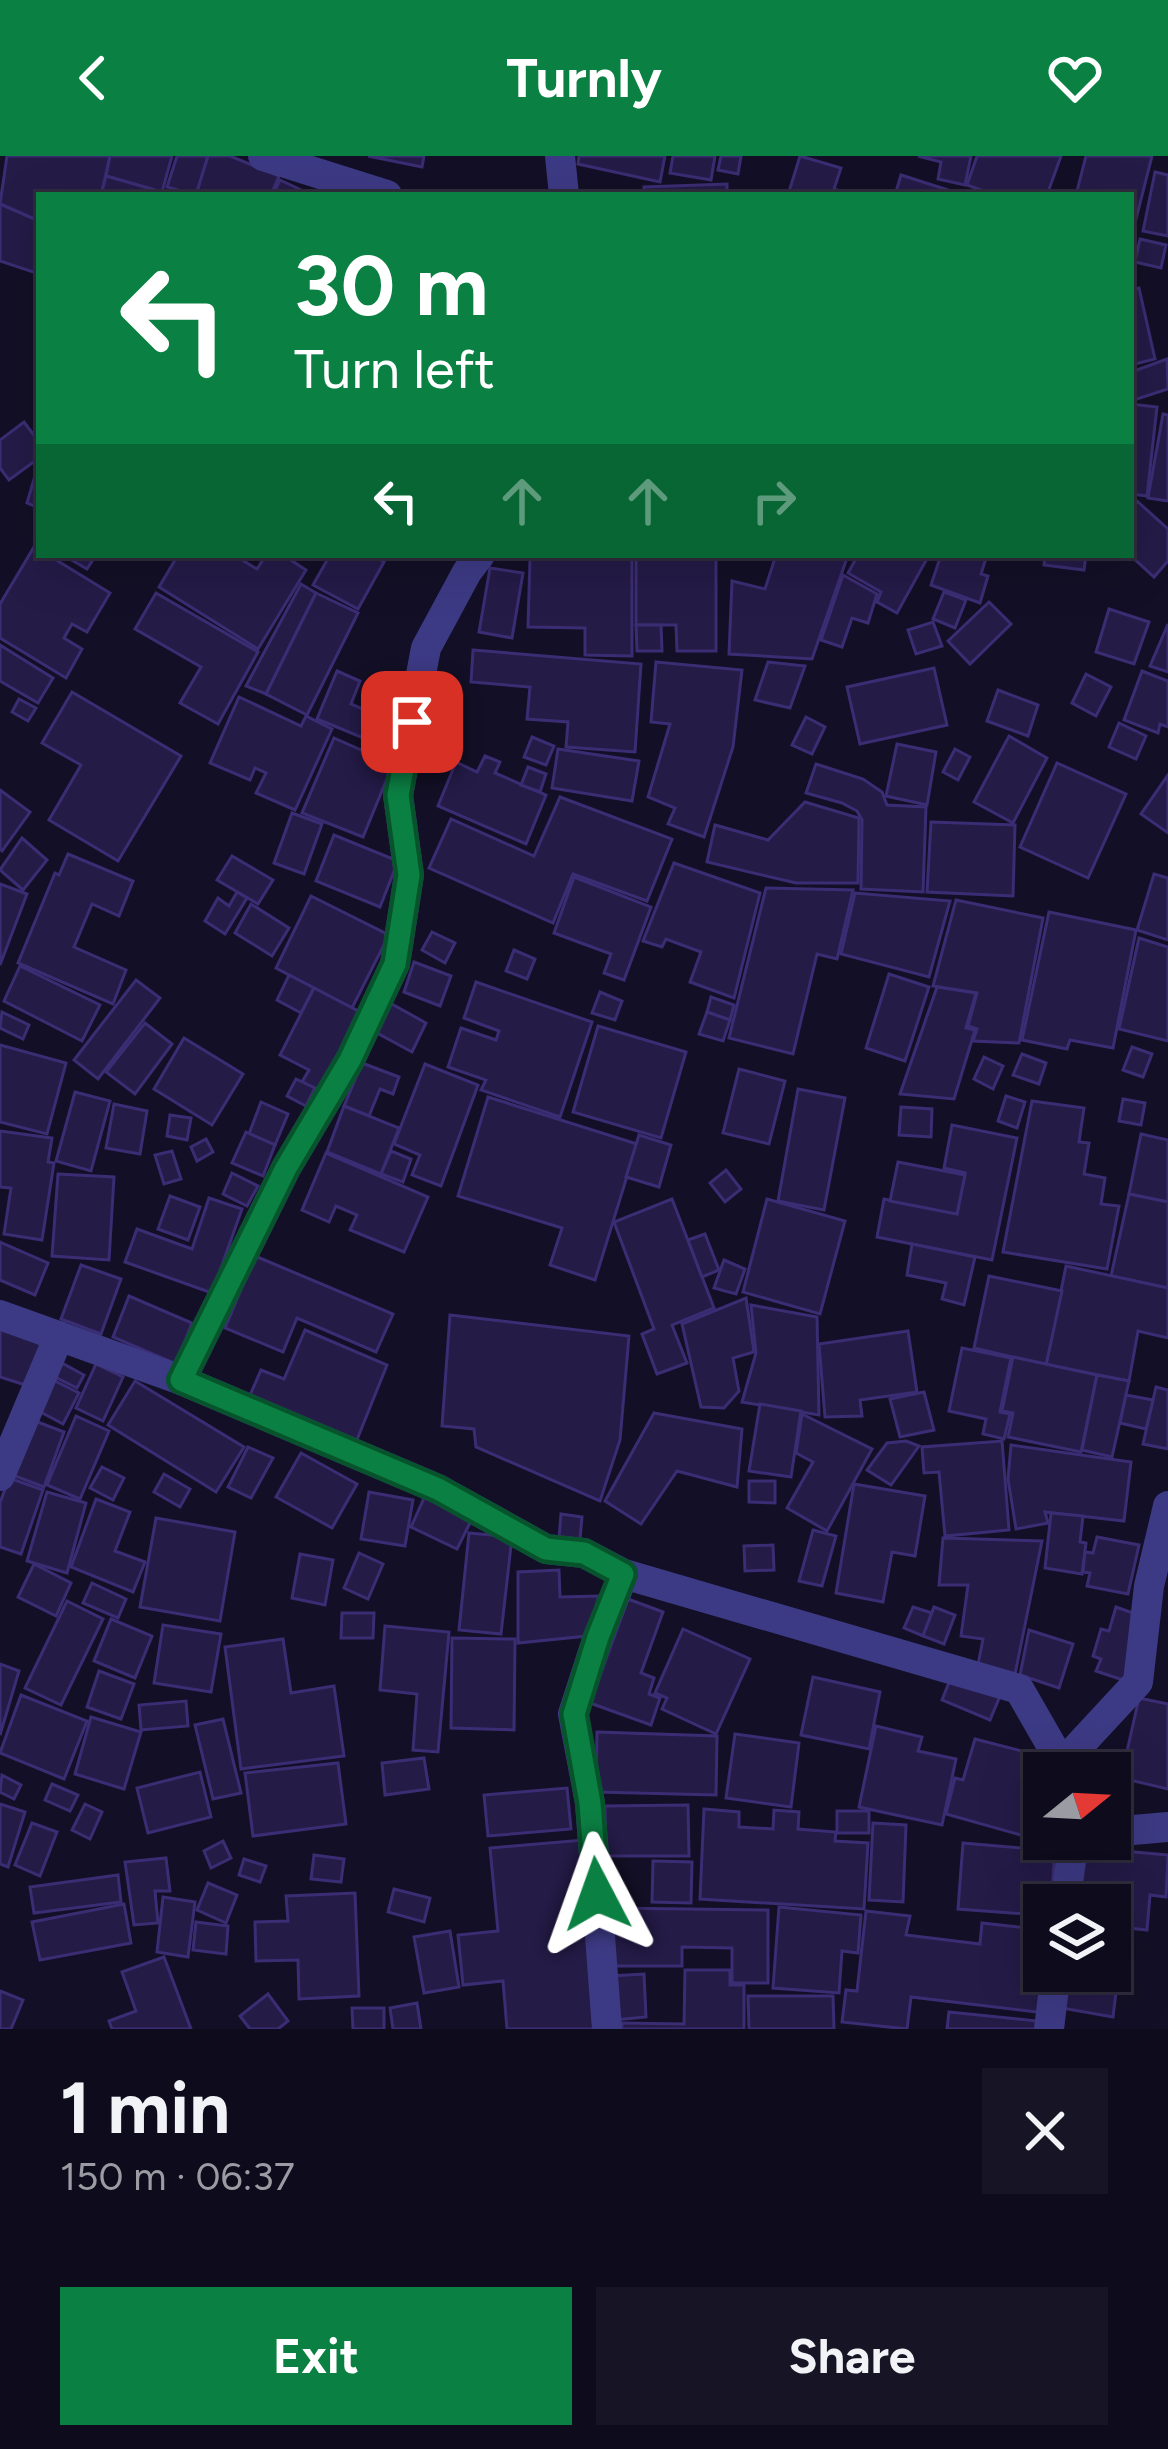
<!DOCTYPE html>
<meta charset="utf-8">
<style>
:root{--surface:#0e0b1c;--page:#171425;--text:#f1f3f6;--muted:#9b9ba3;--line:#2e2b3b;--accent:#0b8043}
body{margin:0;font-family:Figtree,sans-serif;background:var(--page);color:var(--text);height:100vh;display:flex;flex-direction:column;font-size:45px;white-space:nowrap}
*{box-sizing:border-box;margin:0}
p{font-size:39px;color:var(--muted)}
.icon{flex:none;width:66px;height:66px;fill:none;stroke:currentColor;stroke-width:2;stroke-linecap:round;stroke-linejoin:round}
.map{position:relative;height:1873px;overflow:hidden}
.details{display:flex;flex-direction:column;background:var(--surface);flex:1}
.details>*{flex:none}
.top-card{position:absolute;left:36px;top:36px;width:1098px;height:366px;border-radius:0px;box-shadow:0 12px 48px #0002,0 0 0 3px var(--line);background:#0b8043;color:#fff;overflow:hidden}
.needle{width:78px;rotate:72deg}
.tools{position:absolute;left:1023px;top:1596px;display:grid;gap:24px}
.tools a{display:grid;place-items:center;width:108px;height:108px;border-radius:0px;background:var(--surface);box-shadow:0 12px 48px #0002,0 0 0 3px var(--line);font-size:60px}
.pin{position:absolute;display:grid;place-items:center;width:102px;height:102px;color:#fff;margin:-51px;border-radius:24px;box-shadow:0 6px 18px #0006}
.me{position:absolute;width:132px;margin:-66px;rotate:356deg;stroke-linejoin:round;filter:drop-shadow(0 0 9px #0008)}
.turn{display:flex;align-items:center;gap:42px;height:252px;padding:0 60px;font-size:54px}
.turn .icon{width:156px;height:156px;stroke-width:2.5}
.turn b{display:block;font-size:84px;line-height:102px}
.lanes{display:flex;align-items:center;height:114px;padding:0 60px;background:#0003;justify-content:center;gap:60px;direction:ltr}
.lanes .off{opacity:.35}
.round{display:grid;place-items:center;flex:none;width:126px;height:126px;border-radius:0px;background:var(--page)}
.head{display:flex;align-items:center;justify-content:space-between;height:204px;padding:0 60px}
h1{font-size:72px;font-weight:700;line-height:90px}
.action{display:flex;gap:24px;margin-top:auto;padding:24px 60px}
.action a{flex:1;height:138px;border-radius:0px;background:var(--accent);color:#fff;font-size:48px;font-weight:700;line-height:138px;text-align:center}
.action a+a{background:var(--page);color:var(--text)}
header{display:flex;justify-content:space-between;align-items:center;height:156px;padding:0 60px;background:var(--accent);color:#fff;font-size:54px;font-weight:700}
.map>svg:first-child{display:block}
.building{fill:#241b47;stroke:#3b2d73;stroke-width:3}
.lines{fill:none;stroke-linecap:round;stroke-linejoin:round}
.minor{stroke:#3d3a85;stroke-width:30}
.route-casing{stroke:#07532c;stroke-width:30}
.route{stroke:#0b8043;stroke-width:21}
</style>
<header><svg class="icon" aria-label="back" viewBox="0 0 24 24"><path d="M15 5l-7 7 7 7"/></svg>Turnly<svg class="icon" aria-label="heart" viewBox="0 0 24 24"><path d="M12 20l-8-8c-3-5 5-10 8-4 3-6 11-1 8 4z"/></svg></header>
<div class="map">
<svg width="1168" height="1873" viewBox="0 0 1168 1873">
<rect width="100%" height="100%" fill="#130f26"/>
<g class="building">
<polygon points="7,0 110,0 101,39 39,39 39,65 0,48"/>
<polygon points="110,0 172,0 162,36 106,20"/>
<polygon points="177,0 208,0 196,39 167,31"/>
<polygon points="208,0 230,0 279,20 271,39 196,39"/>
<polygon points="368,0 424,0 422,11"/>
<polygon points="579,0 665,0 660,26 578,8"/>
<polygon points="673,0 715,0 711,24 670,17"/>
<polygon points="721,0 741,0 738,18 718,14"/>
<polygon points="800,0 841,12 834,33 852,39 788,39"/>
<polygon points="918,0 971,0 965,29 938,23 941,6"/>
<polygon points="977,0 1061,0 1047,39 995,39 967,29"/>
<polygon points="1086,0 1152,0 1132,79 1131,39 1076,39"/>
<polygon points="1155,16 1168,19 1168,80 1143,75"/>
<polygon points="901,19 951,35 949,39 895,39"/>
<polygon points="106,20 162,36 169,39 101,39"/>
<polygon points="280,24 312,39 273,39"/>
<polygon points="727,28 727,39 644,39 644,31"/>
<polygon points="0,48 39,65 39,118 0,105"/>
<polygon points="1140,83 1166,89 1161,112 1135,106"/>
<polygon points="1139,132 1155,203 1131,209 1131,134"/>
<polygon points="1167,203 1168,233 1131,245 1131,216"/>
<polygon points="1131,248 1157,251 1147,340 1131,338"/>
<polygon points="1163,258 1168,259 1168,345 1148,342"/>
<polygon points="24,266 39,286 39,302 9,324 0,312 0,284"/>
<polygon points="34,323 39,325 39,352 27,347"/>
<polygon points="1137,345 1168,373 1168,405 1154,421 1130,399 1131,352"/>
<polygon points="34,391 39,399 48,399 110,437 87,476 72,468 64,482 82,493 66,522 0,482 0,448"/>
<polygon points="63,399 96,399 87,413"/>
<polygon points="178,399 234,399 257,413 266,399 283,399 306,414 258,493 159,431"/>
<polygon points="330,399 372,399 384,406 358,453 313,429"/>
<polygon points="636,399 716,399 716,495 677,495 676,469 636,469"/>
<polygon points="776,399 848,399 812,503 729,498 732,425 765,433"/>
<polygon points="858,399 929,399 897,457 877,446 881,436 848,417"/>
<polygon points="941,399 987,399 981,418 988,420 980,447 931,429"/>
<polygon points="1045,399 1086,399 1084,414 1044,409"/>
<polygon points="530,402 632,403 632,500 585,499 585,472 528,471"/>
<polygon points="490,412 523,417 512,482 479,476"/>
<polygon points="843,419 877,438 868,467 852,462 842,491 821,484"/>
<polygon points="301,428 316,437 266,538 246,530"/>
<polygon points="944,436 966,444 955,472 933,463"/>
<polygon points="156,437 258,496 218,568 180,547 201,511 135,473"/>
<polygon points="316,437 358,457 307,559 266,538"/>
<polygon points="989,446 1011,468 970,508 948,485"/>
<polygon points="1109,453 1149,466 1134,508 1096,496"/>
<polygon points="933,466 942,490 916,498 908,474"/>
<polygon points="1168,468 1168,516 1150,510"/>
<polygon points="636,469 661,469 662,495 637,495"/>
<polygon points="0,489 53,522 38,547 0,525"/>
<polygon points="473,494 641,508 635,596 566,591 568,566 527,563 530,531 471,526"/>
<polygon points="656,506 742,514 733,591 704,681 668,668 675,652 648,641 670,568 651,566"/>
<polygon points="768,506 805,510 790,552 755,544"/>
<polygon points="934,512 947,569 860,588 847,531"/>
<polygon points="337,515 360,525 351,548 404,571 395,595 317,563"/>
<polygon points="1142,515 1168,525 1168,571 1160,568 1158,577 1124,564"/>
<polygon points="1086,518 1111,531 1096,560 1072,547"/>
<polygon points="998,534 1038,549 1028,580 987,565"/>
<polygon points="72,536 181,600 118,705 49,664 81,609 42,587"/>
<polygon points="239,541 301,570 306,560 332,573 295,654 256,637 266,617 255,612 250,624 210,607"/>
<polygon points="19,543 36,552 28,565 12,556"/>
<polygon points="806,561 825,571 812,598 792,589"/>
<polygon points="1119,567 1146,580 1136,603 1109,591"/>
<polygon points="1009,580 1047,602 1013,667 974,646"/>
<polygon points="532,581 554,590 546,609 524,601"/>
<polygon points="334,582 393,608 363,681 302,657"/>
<polygon points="897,588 936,596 927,649 886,640"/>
<polygon points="558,593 639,605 632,645 552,632"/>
<polygon points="955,593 970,601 958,624 943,616"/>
<polygon points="485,600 500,606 495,617 546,639 526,688 438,650 456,606 477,616"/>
<polygon points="1057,607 1126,638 1088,722 1020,691"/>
<polygon points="816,608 863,623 882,636 887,649 926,651 923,736 861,733 862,664 857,655 842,647 806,637"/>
<polygon points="528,611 546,618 540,636 521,629"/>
<polygon points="1168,619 1168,677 1141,658"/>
<polygon points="0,634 30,656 2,695 0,693"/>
<polygon points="560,641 672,683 647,745 573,718 553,767 429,712 451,663 534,700"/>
<polygon points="805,646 859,662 858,727 796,727 707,706 715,669 768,684"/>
<polygon points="292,657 322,668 304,718 274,707"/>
<polygon points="931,666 1015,669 1013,740 927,736"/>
<polygon points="334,679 398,705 380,751 316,725"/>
<polygon points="22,682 47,704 23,734 0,714"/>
<polygon points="68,698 133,725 119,760 92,748 74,791 126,814 113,848 18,807 55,717 59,719"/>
<polygon points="232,700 273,724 258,748 217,724"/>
<polygon points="674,707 760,737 734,842 690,826 701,796 666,783 662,791 643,785"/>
<polygon points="1154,718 1168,722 1168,784 1137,774"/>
<polygon points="574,721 651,751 624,824 604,817 611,798 554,777"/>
<polygon points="0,728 27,738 0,809"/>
<polygon points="766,732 853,734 837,803 817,798 793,898 729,882"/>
<polygon points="237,736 247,742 225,778 205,765 218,742 229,750"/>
<polygon points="855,737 950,745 929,821 841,798"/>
<polygon points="311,740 389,779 352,852 276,812"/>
<polygon points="956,744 1043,762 1019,887 973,885 977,873 968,870 977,837 933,830"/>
<polygon points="251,748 289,772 272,800 235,777"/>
<polygon points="1049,756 1136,774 1113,892 1070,884 1067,893 1022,884"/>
<polygon points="432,776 455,787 445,807 422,794"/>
<polygon points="1139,782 1168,791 1168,885 1119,873"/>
<polygon points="514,794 535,803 527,823 506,815"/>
<polygon points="414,806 451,820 440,850 404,836"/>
<polygon points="20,810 100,849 82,885 4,845"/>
<polygon points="889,818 929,831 905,905 866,892"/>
<polygon points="289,819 314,832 301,857 277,844"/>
<polygon points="136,824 160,842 98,923 74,904"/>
<polygon points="476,826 592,866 560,961 481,934 486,924 448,911 461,872 496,884 499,875 464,862"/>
<polygon points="937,831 976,837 966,872 975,874 954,943 900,938"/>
<polygon points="314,832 362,857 321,936 302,926 309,914 280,899"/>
<polygon points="600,836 622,845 615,864 592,857"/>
<polygon points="711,841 734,849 730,864 707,856"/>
<polygon points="390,847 426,867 412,896 375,876"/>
<polygon points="2,856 29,869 23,883 0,872"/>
<polygon points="707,856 730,864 723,885 699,878"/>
<polygon points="145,867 172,888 135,938 106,916"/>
<polygon points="598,870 686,896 661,982 573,956"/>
<polygon points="184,882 243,918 212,969 154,933"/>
<polygon points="0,889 66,907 47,978 0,966"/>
<polygon points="1132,891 1152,898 1143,921 1123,914"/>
<polygon points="1022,898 1046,907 1039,928 1013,919"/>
<polygon points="984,901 1003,910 993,933 974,923"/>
<polygon points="362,907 399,921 393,938 380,933 369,960 344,950"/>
<polygon points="425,908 478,929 441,1030 412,1019 420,999 394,988"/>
<polygon points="739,913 785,925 769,988 723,977"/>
<polygon points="296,923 315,932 306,950 287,940"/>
<polygon points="798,933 845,942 824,1054 778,1045"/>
<polygon points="75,936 110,945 91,1015 56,1005"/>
<polygon points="1006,940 1025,946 1017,972 998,965"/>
<polygon points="488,941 637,988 595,1124 550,1109 562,1072 458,1040"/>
<polygon points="1123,943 1145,947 1141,969 1119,965"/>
<polygon points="1032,945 1084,952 1079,986 1089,987 1084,1018 1105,1022 1101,1048 1119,1050 1107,1113 1003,1096"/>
<polygon points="261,946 288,958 275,989 249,978"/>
<polygon points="114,948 147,955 140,998 106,992"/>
<polygon points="344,950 399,972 381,1018 327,996"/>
<polygon points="901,951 932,953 931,981 899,979"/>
<polygon points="170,959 191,962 187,984 167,980"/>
<polygon points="952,969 1017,982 992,1104 877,1081 884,1043 957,1058 965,1017 944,1012"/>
<polygon points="0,975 52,982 48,1006 54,1007 42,1084 4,1078 11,1032 0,1031"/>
<polygon points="246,976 275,989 263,1020 232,1007"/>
<polygon points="1141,978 1168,984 1168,1046 1129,1038"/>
<polygon points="639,979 671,989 659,1031 626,1021"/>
<polygon points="206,983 213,996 197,1005 191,991"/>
<polygon points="172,995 181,1023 164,1028 155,999"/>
<polygon points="391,995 411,1003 403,1026 381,1018"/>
<polygon points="326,997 428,1041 404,1096 350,1074 357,1059 336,1050 329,1066 302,1054"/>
<polygon points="898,1006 965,1019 957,1058 890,1045"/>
<polygon points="726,1014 741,1033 725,1046 710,1027"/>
<polygon points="232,1017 258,1030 247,1050 223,1038"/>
<polygon points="58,1018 114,1021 109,1104 52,1100"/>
<polygon points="1129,1038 1168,1046 1168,1132 1111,1120"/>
<polygon points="170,1040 200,1051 188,1084 158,1073"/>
<polygon points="209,1042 242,1053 212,1137 125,1106 137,1073 192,1093"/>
<polygon points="672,1043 714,1152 672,1169 687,1207 657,1218 642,1178 654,1173 614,1066"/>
<polygon points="767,1043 845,1065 820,1158 743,1136"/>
<polygon points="705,1078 719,1114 702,1121 688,1084"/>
<polygon points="0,1086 48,1107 35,1139 0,1124"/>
<polygon points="912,1088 975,1101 964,1149 942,1143 946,1127 907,1119"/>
<polygon points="255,1100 393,1158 376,1196 297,1162 283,1196 225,1172"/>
<polygon points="724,1104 745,1113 736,1138 714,1132"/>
<polygon points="81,1109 121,1123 101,1178 61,1163"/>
<polygon points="1066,1110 1168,1132 1168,1182 1138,1175 1129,1225 1046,1209"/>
<polygon points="989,1120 1062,1135 1046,1209 974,1192"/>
<polygon points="129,1140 192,1167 176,1208 113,1181"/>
<polygon points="746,1142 754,1196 733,1202 739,1235 724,1252 701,1251 682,1168"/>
<polygon points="751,1149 817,1161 819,1259 742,1246 756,1197"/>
<polygon points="450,1159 629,1180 620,1284 600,1345 476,1291 474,1273 442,1270"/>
<polygon points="0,1171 50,1186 35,1232 0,1221"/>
<polygon points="305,1174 387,1209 356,1286 247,1246 261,1214 284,1223"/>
<polygon points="908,1175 917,1236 860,1244 862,1260 825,1261 819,1188"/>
<polygon points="962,1192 1011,1202 1000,1256 1010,1258 1004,1283 983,1278 986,1263 949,1255"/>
<polygon points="1013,1201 1097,1219 1081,1296 1008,1281 1013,1257 1002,1255"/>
<polygon points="62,1207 84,1219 77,1232 55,1221"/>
<polygon points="96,1208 123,1221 103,1265 76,1252"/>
<polygon points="1097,1219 1129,1225 1112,1301 1082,1294"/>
<polygon points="49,1222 79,1237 63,1268 33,1252"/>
<polygon points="135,1225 244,1291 216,1336 108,1269"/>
<polygon points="1156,1231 1168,1234 1168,1293 1143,1288"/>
<polygon points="924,1236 934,1274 900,1281 890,1243"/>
<polygon points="1126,1239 1153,1244 1146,1273 1120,1267"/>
<polygon points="760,1248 801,1255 791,1321 749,1315"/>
<polygon points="654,1257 742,1273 737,1331 677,1315 641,1368 605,1345"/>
<polygon points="802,1258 872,1293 827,1375 787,1352 813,1306 796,1297"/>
<polygon points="76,1260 109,1275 80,1343 47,1329"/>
<polygon points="27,1262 64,1276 44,1331 7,1317"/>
<polygon points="906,1285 919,1290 891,1329 867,1314 887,1287"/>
<polygon points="1002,1285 1009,1374 945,1380 939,1316 924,1317 922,1291"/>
<polygon points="1011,1289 1131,1306 1124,1365 1045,1356 1048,1367 1016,1373 1008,1323"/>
<polygon points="248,1291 273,1302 251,1342 228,1331"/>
<polygon points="301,1297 357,1328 332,1372 276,1341"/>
<polygon points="102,1311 124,1322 113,1344 90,1332"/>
<polygon points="164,1318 190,1333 180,1351 154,1336"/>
<polygon points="9,1322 43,1334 21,1398 0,1391 0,1347"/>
<polygon points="749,1325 775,1325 775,1347 749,1346"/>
<polygon points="854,1328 925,1340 915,1400 892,1396 883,1446 836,1437"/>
<polygon points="47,1336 86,1347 67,1417 27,1405"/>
<polygon points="369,1336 413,1344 405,1390 361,1383"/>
<polygon points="425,1340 472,1363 457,1393 411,1371"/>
<polygon points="96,1343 130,1356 115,1395 145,1406 133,1436 71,1411"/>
<polygon points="1051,1357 1083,1360 1080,1386 1086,1387 1082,1418 1045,1412"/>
<polygon points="561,1358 582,1361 580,1383 559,1382"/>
<polygon points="156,1362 235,1376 220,1465 140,1451"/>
<polygon points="813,1374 836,1380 822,1430 799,1425"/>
<polygon points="469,1377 512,1381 501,1478 459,1474"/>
<polygon points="1097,1381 1139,1389 1128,1438 1087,1430 1090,1417 1083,1416 1085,1396 1093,1397"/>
<polygon points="943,1382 1042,1385 1013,1528 977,1514 983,1483 961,1480 968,1429 939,1429"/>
<polygon points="773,1389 774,1414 745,1415 744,1390"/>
<polygon points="359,1397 383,1408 368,1443 344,1432"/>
<polygon points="300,1398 333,1404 325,1449 292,1442"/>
<polygon points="34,1408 71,1427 56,1460 18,1441"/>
<polygon points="559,1414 560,1441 599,1440 587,1480 518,1487 518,1416"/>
<polygon points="92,1427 126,1443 118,1462 83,1447"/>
<polygon points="628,1443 663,1456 641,1517 654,1522 649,1538 660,1542 651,1569 590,1547"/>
<polygon points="67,1445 103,1463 61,1549 25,1532"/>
<polygon points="913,1451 932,1457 923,1480 904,1472"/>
<polygon points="934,1451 955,1459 944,1488 923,1480"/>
<polygon points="1116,1451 1141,1460 1129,1526 1096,1515 1101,1503 1093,1500 1101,1473 1109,1475"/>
<polygon points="342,1457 374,1457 373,1482 341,1482"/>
<polygon points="111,1463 152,1480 135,1522 94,1505"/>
<polygon points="163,1469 221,1478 211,1536 154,1527"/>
<polygon points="385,1470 449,1476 438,1596 413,1594 417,1538 380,1534"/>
<polygon points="683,1473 750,1503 716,1578 662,1553 667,1542 655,1537"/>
<polygon points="1029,1474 1073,1488 1059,1532 1020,1519"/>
<polygon points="452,1482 515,1483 514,1574 451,1572"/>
<polygon points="283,1483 291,1537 334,1530 344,1600 241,1613 225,1491"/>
<polygon points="0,1508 19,1515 0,1579"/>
<polygon points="99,1515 134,1528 121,1563 87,1551"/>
<polygon points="952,1519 1000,1540 990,1564 942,1544"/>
<polygon points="813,1521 880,1536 869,1593 801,1579"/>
<polygon points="21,1539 87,1565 64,1623 0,1597"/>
<polygon points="1139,1542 1168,1548 1168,1633 1121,1622"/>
<polygon points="186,1545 188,1570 141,1574 139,1549"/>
<polygon points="91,1561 141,1576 124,1633 75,1618"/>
<polygon points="223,1563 241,1637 213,1643 195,1569"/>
<polygon points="876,1570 922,1581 918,1595 956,1603 942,1669 859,1651"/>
<polygon points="597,1576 717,1580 716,1639 596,1636"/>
<polygon points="735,1578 799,1587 791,1651 726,1642"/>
<polygon points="975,1583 1049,1602 1028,1681 946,1658 955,1622 963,1624"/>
<polygon points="424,1602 429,1633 385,1639 382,1607"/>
<polygon points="338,1607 346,1668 253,1680 245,1617"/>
<polygon points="200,1616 211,1661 148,1677 137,1632"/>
<polygon points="2,1619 21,1629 14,1643 0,1636"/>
<polygon points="52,1628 78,1639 70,1655 45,1644"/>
<polygon points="567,1632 571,1673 488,1680 484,1639"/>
<polygon points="0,1648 25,1656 8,1711 0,1708"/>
<polygon points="85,1648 102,1656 90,1683 72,1674"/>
<polygon points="688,1649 689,1700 606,1700 605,1650"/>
<polygon points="704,1653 739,1656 739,1671 773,1673 774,1654 799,1656 798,1673 836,1676 835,1685 868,1687 864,1753 700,1743"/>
<rect x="837" y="1655" width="32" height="22"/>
<polygon points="32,1667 57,1676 40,1720 15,1709"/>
<polygon points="873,1667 906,1669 903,1746 869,1744"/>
<polygon points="583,1684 601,1873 507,1873 503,1825 463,1829 458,1779 498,1775 490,1692"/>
<polygon points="223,1685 231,1702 211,1712 204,1695"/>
<polygon points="963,1687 1055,1695 1051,1749 1044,1749 1044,1771 1024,1769 1025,1758 958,1753"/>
<polygon points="1079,1691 1168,1699 1166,1741 1150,1739 1147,1774 1128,1772 1127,1787 1110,1785 1110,1749 1073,1749"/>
<polygon points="314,1699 344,1703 341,1726 311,1723"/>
<polygon points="166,1702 170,1735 155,1735 158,1767 134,1769 125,1706"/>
<polygon points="244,1703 266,1710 260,1726 239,1719"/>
<polygon points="653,1705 692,1706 691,1747 652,1746"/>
<polygon points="118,1719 121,1746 34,1757 30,1731"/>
<polygon points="208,1727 237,1739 226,1767 197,1754"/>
<polygon points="394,1733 430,1742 424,1766 388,1756"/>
<polygon points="355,1737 359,1840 299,1843 298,1804 256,1805 255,1766 288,1765 286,1740"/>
<polygon points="163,1741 195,1746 188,1801 157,1796"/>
<polygon points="124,1748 131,1787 40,1804 32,1766"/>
<polygon points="779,1751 861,1759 858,1797 842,1795 839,1837 773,1832"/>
<polygon points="611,1752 768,1754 768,1827 732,1827 732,1792 682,1791 682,1810 610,1810"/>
<polygon points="866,1755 910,1760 906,1779 980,1788 982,1767 1044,1774 1045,1857 911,1841 907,1873 842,1866 846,1834 857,1835"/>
<polygon points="196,1766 228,1770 226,1798 193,1794"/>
<polygon points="450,1775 459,1831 424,1837 414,1781"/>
<polygon points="1110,1795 1114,1796 1108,1835 1116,1837 1113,1861 1062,1852 1068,1815 1110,1815"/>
<polygon points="164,1801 191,1873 112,1873 109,1865 136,1855 122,1816"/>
<polygon points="685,1814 730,1814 730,1829 744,1829 744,1873 622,1873 622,1867 684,1868"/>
<polygon points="644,1818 646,1861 614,1864 611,1820"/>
<polygon points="0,1835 23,1844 11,1873 0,1873"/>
<polygon points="268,1838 288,1865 278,1873 250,1873 240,1860"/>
<polygon points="748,1840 833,1840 834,1873 749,1873"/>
<polygon points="417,1847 421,1873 393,1873 390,1852"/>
<polygon points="352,1852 384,1852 384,1873 353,1873"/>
<polygon points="949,1856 1037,1865 1036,1873 947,1873"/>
</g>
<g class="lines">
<g class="minor">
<polyline points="263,0 387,39"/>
<polyline points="560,0 564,39"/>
<polyline points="0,1159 181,1224 438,1333 546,1393 584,1397 624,1418 1019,1533 1062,1608"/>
<polyline points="181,1224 286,1012 350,904 395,808 409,719 398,639 426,492 467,416 480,399"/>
<polyline points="0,1320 59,1180"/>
<polyline points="1064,1617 1062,1608 1138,1526 1149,1430 1168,1350"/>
<polyline points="1110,1676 1168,1671"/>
<polyline points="1065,1749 1074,1683"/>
<polyline points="607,1873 590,1647 573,1558 598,1481 624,1418"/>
<polyline points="1049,1873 1056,1815"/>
</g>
</g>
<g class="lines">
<g class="route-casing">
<polyline id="route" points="412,566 398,639 409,719 395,808 350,904 286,1012 181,1224 438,1333 546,1393 584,1397 623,1418 598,1481 574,1558 590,1647 597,1738"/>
</g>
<use href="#route" class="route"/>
</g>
</svg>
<div class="tools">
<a><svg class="needle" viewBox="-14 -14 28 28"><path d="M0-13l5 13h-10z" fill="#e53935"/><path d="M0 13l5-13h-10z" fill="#9b9ba3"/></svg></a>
<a><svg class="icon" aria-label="layers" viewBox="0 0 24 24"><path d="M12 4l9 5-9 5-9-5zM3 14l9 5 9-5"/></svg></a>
</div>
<div class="pin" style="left:412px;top:566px;background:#d93025"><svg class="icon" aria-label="arrive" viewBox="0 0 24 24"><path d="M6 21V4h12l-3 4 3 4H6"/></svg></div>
<svg class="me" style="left:597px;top:1738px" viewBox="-20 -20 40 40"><path d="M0-17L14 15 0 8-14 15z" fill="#0b8043" stroke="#fff" stroke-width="4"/></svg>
<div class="top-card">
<div class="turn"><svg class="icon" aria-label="left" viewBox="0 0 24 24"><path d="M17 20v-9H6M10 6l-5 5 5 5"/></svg><div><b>30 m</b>Turn left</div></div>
<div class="lanes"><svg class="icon" aria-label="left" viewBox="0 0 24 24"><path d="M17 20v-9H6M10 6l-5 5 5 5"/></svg><svg class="icon off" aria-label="ahead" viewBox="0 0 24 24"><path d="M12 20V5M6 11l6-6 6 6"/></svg><svg class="icon off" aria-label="ahead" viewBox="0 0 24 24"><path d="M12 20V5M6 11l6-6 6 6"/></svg><svg class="icon off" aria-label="right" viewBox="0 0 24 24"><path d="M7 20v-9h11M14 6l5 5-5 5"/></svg></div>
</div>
</div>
<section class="details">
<div class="head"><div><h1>1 min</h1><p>150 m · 06:37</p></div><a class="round"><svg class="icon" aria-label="close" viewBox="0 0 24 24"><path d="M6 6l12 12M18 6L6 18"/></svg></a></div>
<div class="action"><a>Exit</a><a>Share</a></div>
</section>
